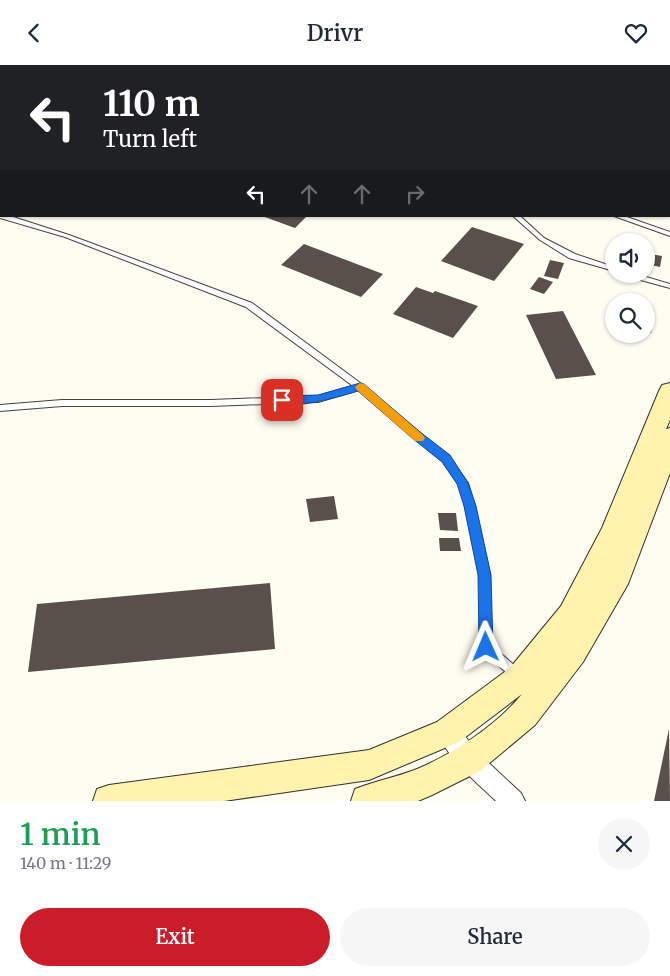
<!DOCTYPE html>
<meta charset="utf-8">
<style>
:root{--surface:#fff;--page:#f6f6f7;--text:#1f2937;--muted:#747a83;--accent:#cb1c2a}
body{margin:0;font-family:Merriweather,serif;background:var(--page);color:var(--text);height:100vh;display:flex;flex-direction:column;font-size:19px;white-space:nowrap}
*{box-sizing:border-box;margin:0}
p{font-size:16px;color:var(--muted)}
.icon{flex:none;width:28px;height:28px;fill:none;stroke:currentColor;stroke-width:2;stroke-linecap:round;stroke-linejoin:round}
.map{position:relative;height:736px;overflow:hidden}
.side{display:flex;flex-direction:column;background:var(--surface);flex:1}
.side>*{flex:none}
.banner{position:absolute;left:0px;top:0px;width:670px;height:152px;box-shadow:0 1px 4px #0004;background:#202124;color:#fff;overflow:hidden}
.tools{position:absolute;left:605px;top:168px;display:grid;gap:10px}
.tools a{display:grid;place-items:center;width:50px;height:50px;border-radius:50%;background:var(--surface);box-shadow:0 1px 4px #0004;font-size:25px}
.pin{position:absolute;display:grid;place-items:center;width:42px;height:42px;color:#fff;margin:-21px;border-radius:10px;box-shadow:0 2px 8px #0006}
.me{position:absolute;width:55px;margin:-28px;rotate:359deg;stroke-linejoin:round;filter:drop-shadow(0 0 4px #0008)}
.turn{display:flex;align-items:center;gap:18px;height:105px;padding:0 20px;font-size:22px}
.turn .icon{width:65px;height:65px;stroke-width:2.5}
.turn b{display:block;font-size:35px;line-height:42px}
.lanes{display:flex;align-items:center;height:48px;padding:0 20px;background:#0003;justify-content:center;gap:25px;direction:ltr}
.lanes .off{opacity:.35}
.round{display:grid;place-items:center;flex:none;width:52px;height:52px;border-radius:26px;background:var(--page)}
.overview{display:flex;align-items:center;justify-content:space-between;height:85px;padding:0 20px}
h1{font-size:30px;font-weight:600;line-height:38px;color:#1e9e55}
.cta{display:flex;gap:10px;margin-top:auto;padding:10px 20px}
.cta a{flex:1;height:58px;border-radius:30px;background:var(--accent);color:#fff;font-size:20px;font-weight:600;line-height:58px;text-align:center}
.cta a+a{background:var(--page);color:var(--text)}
header{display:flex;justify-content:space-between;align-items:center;height:65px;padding:0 20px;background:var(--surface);font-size:22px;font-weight:600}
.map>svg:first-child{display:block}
.building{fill:#59504b}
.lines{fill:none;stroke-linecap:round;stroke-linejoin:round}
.lane-casing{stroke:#424242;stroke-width:2}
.street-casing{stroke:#424242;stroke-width:2}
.secondary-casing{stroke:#313131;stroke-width:2}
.lane{fill:#fff;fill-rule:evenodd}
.street{fill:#fff;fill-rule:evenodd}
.secondary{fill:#fff3ad;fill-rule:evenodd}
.route{fill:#1a73e8;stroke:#114b97}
.slow{fill:#f59e0b}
</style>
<header><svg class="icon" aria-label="back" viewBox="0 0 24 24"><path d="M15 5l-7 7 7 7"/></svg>Drivr<svg class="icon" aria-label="heart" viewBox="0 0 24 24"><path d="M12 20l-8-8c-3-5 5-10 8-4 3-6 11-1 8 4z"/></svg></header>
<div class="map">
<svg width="670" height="736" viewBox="0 0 670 736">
<rect width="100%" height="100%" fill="#fffcf2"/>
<g class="building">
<polygon points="262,151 307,151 295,163"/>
<polygon points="472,162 524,179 494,216 441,196"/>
<polygon points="304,179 383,209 361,232 281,200"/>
<polygon points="650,189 662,191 660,202 647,199"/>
<polygon points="550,195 564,198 558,214 544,211"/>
<polygon points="539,212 553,217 544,229 530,224"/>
<polygon points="416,222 433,228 435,226 478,241 453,273 393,249"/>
<polygon points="646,244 654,245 651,268 646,267"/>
<polygon points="563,246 596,310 556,314 526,250"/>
<polygon points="334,431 338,454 310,457 306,434"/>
<polygon points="438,448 456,448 458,466 440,465"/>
<polygon points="439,473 459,473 461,486 440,486"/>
<polygon points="270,518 275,584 28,607 37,539"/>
<polygon points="669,664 670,736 654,736"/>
</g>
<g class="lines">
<g class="lane-casing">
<g id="lane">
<rect x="0" y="53" width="1" height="4"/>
<polygon points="0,149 1,149 1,151 10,151 69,170 252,238 363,320 449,392 468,418 475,441 490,511 491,580 522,607 523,611 522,615 518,616 514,615 482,585 481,582 480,511 465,441 459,419 443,396 359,325 318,337 211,341 62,341 0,346 0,340 62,335 211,335 318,331 353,321 246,242 65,172 0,153"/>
<polygon points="513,151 520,151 544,173 575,189 614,202 614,206 569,193 540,175"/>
<polygon points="614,151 624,151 670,167 670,171"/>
<polygon points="625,209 636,209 670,219 670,223 626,211"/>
</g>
</g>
<g class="street-casing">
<g id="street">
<polygon points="242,0 256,0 257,1 242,1"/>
<path d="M 448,656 L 456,659 L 477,687 L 521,728 L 525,736 L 496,736 C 474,715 449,695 437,667 L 440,659 Z"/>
</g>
</g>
<g class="secondary-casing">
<path id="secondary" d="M 670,318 L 670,355 L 666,364 L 670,363 L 670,408 L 628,519 L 583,597 L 535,660 L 480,706 L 432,730 L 418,736 L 351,736 L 355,724 C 375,716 397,712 417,704 C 453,689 497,660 522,629 L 459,677 L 369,715 L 224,736 L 93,736 L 97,724 L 109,720 L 369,685 L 437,657 L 510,603 L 561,541 L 602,463 L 659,326 L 662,320 Z"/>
</g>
<use href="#lane" class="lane"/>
<use href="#street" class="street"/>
<use href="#secondary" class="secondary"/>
</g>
<path class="route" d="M 360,318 L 364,319 L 420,367 L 450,390 L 468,418 L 476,441 L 491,510 L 493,582 L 491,586 L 486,588 L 481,586 L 479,582 L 478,510 L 464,441 L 457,419 L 442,397 L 412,373 L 358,326 C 344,330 287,348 277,335 L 282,331 L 318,330 Z"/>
<polygon class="slow" points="360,318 364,319 423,370 425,373 423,376 415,376 357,325 355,322"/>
</svg>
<div class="tools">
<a><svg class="icon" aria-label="sound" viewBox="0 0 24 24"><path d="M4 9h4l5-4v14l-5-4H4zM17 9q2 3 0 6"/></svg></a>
<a><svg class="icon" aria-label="search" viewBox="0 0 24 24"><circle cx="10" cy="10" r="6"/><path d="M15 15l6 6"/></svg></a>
</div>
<div class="pin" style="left:282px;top:335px;background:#d93025"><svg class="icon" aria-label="arrive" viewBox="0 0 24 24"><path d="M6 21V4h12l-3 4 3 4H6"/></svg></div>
<svg class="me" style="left:486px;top:582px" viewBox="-20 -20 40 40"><path d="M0-17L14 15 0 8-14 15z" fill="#1a73e8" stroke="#fff" stroke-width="4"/></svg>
<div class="banner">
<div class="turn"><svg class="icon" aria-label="left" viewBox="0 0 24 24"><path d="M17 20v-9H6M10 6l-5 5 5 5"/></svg><div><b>110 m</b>Turn left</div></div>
<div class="lanes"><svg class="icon" aria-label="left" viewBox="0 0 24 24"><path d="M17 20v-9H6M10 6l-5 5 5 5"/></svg><svg class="icon off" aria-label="ahead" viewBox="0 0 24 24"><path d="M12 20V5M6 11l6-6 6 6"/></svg><svg class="icon off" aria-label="ahead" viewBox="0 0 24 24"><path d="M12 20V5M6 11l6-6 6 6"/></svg><svg class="icon off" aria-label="right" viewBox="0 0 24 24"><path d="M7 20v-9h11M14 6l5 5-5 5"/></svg></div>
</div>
</div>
<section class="side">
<div class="overview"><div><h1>1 min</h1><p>140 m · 11:29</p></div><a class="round"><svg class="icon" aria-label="close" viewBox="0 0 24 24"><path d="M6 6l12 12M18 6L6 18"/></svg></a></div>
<div class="cta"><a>Exit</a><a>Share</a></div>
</section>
